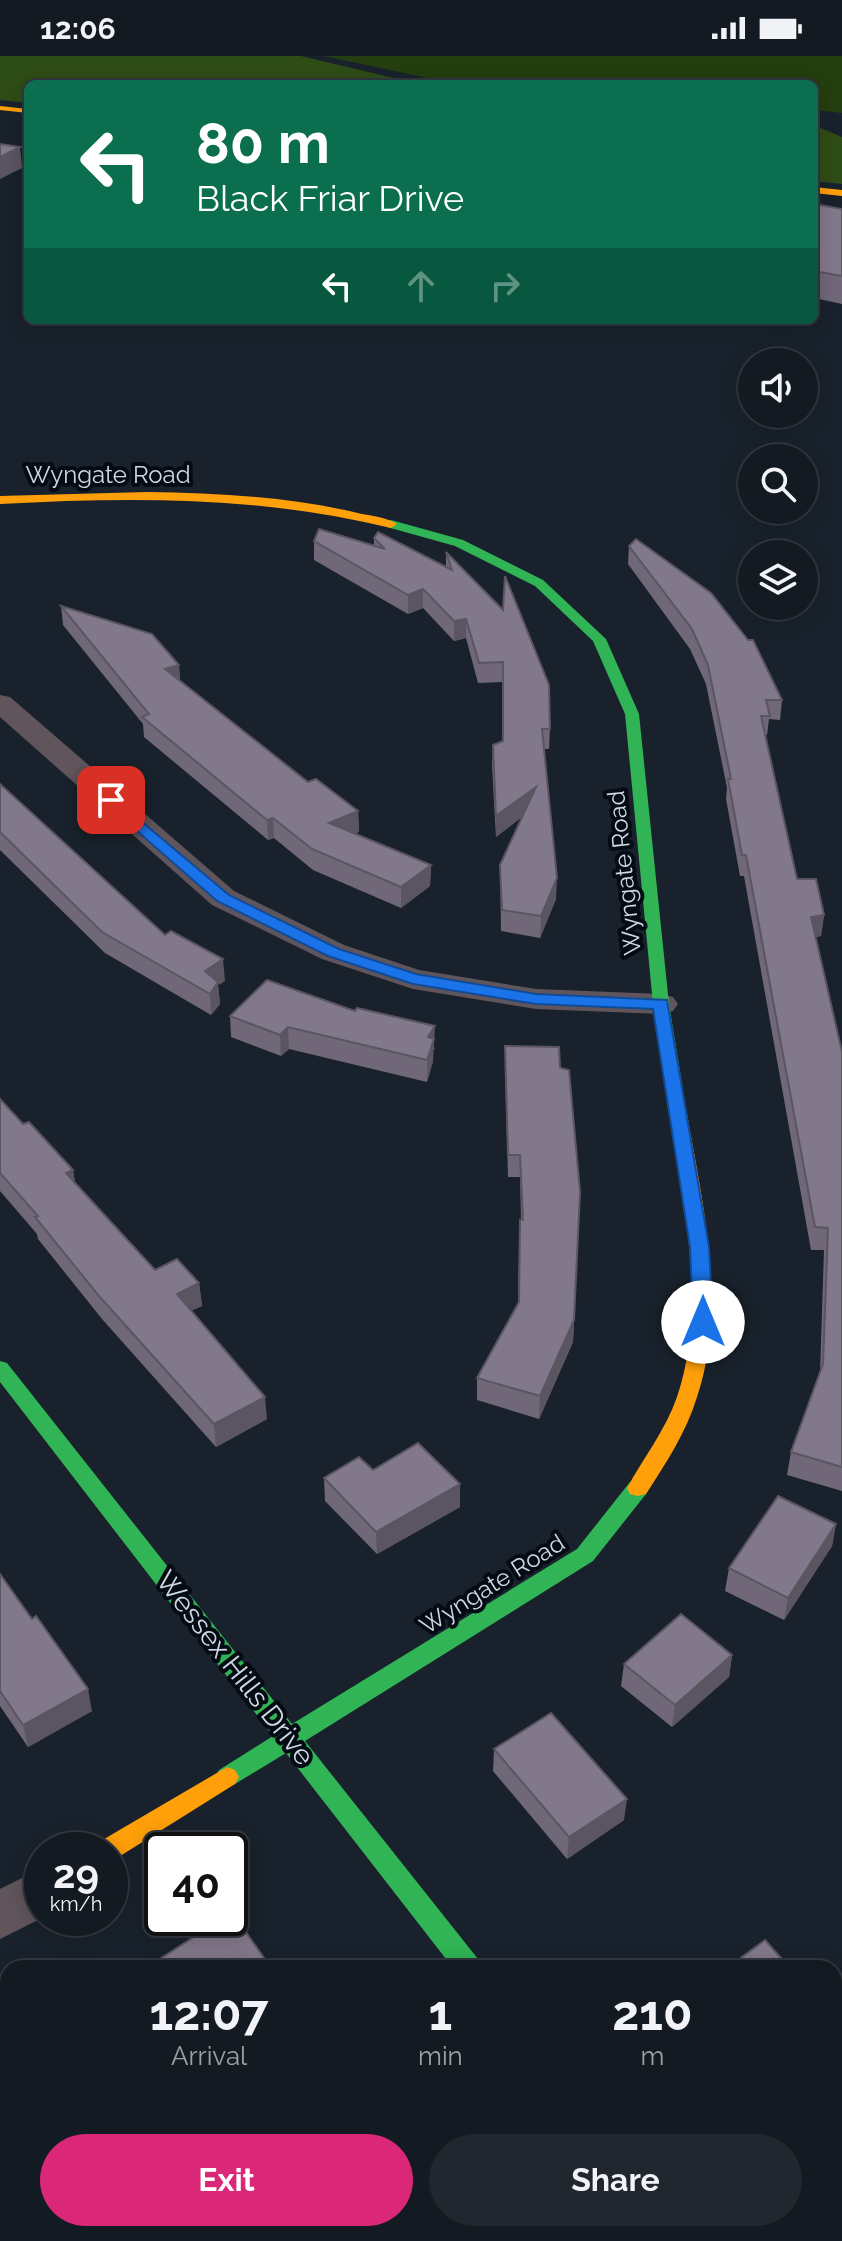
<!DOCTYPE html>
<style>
:root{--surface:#131a21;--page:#20272e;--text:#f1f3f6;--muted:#9da1a5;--line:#32383f;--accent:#db2777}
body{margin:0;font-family:Raleway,sans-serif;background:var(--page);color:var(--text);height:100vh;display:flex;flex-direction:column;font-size:30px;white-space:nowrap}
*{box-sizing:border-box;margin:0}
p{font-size:26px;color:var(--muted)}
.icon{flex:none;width:44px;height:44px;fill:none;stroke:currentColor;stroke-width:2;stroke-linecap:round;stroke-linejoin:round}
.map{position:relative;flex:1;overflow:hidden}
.sheet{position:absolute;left:0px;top:1904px;width:842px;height:282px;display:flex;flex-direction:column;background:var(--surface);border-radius:24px 24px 0 0;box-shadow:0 4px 20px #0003,0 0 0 2px var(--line)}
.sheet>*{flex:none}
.top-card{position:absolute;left:24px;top:24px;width:794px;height:244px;border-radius:12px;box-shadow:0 4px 20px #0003,0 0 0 2px var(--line);background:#0b6e4f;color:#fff;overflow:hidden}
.buttons{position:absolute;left:738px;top:292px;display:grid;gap:16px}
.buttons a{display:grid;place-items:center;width:80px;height:80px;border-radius:50%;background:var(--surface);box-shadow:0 4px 20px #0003,0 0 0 2px var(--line);font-size:40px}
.speed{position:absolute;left:24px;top:1776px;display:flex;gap:16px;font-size:40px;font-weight:700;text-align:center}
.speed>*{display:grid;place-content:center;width:104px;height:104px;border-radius:50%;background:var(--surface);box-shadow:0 4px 20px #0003,0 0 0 2px var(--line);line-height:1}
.speed small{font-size:20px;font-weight:400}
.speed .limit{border:4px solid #111;border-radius:12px;background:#fff;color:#111}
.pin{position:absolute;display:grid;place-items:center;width:68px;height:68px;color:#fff;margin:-34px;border-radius:16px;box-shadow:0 4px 12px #0006}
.me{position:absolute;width:88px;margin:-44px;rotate:0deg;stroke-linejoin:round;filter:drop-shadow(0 0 6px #0008)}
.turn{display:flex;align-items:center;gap:28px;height:168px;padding:0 40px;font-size:36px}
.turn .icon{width:104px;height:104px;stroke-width:2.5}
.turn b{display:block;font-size:56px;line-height:68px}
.lanes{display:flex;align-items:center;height:76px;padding:0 40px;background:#0003;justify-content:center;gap:40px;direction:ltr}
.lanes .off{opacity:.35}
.eta{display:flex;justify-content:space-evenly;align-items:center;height:136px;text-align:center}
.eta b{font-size:48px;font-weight:700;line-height:56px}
.primary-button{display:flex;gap:16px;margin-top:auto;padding:16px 40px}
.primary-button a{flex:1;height:92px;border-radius:48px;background:var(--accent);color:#fff;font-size:32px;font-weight:700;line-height:92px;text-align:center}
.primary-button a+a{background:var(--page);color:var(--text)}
.status{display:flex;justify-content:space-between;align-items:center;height:56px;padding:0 40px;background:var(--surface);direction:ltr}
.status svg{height:22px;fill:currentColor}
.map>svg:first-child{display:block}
.green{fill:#243e0f}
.forest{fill:#2e4c16}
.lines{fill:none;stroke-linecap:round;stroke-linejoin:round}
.street{fill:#61555c;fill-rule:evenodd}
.fast{fill:#30b455;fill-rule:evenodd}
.slow{fill:#ff9f0a;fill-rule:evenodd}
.wall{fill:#706778}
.shaded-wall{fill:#5b5461}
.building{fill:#82788b;stroke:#5b5461;stroke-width:2}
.route{fill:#1a73e8;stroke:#114b97;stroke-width:2}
.labels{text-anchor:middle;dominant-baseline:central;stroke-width:8;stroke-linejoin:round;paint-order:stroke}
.street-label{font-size:24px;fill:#cdd8e4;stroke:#050b13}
.near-street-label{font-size:28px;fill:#cdd8e4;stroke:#050b13}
</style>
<div class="status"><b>12:06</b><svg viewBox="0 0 49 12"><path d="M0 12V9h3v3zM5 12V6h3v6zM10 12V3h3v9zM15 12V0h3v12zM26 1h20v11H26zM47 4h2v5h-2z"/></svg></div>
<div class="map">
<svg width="842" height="2185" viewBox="0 0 842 2185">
<rect width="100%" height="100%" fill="#19222c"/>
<polygon class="green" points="324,0 842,0 842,57 814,54 814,28 451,27"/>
<g class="forest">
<polygon points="0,0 301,0 419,28 28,28 28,47 0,44"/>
<polygon points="814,69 842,81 842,128 814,125"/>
</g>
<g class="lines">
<g class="street">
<polygon points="0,639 10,641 234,835 344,889 419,914 536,933 661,938 673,941 678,948 673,955 661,958 536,953 413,933 322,903 212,849 0,661"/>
<polygon points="42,1812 42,1862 0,1883 0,1833"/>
<polygon points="648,2178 707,2178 709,2185 651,2185"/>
</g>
<g class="fast">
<polygon points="391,464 463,484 543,524 606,583 639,658 669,948 686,1052 683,1056 671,1056 668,1052 653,948 625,658 593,585 535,530 455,490 387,471 387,465"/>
<polygon points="0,1305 7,1307 292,1668 577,1493 630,1426 638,1424 646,1426 649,1432 646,1438 593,1505 305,1685 478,1903 482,1912 453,1912 286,1697 235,1728 227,1731 219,1728 215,1721 219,1714 273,1680 0,1326"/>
</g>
<g class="slow">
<polygon points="0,50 28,53 28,57 0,54"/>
<polygon points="814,131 842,134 842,140 814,137"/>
<path d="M 147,436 C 220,437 292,441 362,458 C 374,460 388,462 397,468 L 391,472 C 261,440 132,441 0,448 L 0,440 Z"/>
<path d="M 677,1046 L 686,1052 C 702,1145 728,1249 697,1341 C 686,1377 666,1407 646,1438 L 638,1440 L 630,1438 L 627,1432 C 644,1401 665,1375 677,1341 C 708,1249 683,1145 668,1052 Z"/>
<polygon points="227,1711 235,1714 239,1721 235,1728 117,1802 110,1804 110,1794 96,1794 99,1786"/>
</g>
</g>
<g class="wall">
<polygon points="814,148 842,153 842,248 814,242"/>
<polygon points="374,482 446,511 446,496 550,673 549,693 544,693 556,843 540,882 501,875 500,809 522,761 496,781 492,709 493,689 503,686 503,626 478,627 466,582 454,585 423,552 408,558 314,504 314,485 374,490"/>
<polygon points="629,490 782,644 780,664 769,663 767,679 765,679 797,823 824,859 821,880 816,881 842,996 842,1435 787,1419 791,1396 820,1318 824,1194 811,1194 744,820 740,820 726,743 727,732 706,628 690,593 628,508"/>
<polygon points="61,550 179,609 180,624 308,726 358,755 359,776 355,777 431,809 430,830 401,852 313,814 274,782 268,784 144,681 143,668 63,569"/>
<polygon points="0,728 165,879 225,925 218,929 220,948 211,959 105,897 0,794"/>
<polygon points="230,960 435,992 433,994 433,1005 427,1026 289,993 281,1000 231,981"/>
<polygon points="505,990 574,1264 573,1286 539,1363 477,1344 477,1322 518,1247 519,1186 521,1164 520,1121 508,1121 505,1012"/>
<polygon points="0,1043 23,1068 73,1114 75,1127 155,1214 199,1227 202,1250 191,1254 267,1363 216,1391 102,1263 38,1183 37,1178 0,1135"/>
<polygon points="373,1414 460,1451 377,1498 325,1445 324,1422"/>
<polygon points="836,1468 832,1490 784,1564 725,1535 729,1512"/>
<polygon points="0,1518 92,1655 28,1691 0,1650"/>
<polygon points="732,1599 729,1621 672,1671 621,1630 624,1608"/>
<polygon points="494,1693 624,1764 567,1803 493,1715"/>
<polygon points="842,2099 842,2134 834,2124 834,2116 838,2102"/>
</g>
<g class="shaded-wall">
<polygon points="20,91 22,112 0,123 0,101"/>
<polygon points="423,533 423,552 408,558 408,539"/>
<polygon points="466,563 466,582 454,585 454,565"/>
<polygon points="179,609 180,629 165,613"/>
<polygon points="536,731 535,751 496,781 496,760"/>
<polygon points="358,755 359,776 330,787 329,767"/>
<polygon points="273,762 274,782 268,784 267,764"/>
<polygon points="431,809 430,830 401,852 401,831"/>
<polygon points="557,822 556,843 540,882 541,860"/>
<polygon points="824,859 821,880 808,882 811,861"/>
<polygon points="223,903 225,925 218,929 220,948 211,959 210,938 205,915"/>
<polygon points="435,970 433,1005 427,1026 428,981"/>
<polygon points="288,971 289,993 281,1000 280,979"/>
<polygon points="73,1114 76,1136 66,1117"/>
<polygon points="199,1227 202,1250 180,1260 177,1238"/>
<polygon points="574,1264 573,1286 539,1363 540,1340"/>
<polygon points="265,1341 267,1363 216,1391 214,1368"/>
<polygon points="460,1428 460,1451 377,1498 376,1476"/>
<polygon points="836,1468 832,1490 784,1564 788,1542"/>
<polygon points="732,1599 729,1621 672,1671 675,1649"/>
<polygon points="88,1633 92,1655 28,1691 23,1669"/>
<polygon points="627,1743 624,1764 567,1803 569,1781"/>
<polygon points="842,1997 842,2014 834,2020 834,2004"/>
</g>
<g class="building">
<polygon points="0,88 20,91 0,101"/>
<polygon points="814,148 842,153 842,220 814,215"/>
<polygon points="319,473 385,493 374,482 378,476 452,514 446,496 503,554 505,520 549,629 550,673 542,673 557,822 541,860 502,854 500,809 536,731 496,760 493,689 503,685 503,606 479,607 466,563 454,565 423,533 408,539 314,485"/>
<polygon points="636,483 711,537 748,584 753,584 782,644 766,644 770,660 761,660 797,823 816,823 824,859 811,861 842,996 842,1411 791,1396 823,1308 828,1172 815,1171 746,799 742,799 728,723 731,723 708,609 692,573 629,490"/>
<polygon points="61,550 152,578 179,609 165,613 308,726 316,723 358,755 329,767 431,809 401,831 312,793 273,762 267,764 142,661 149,658"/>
<polygon points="0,728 165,879 171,875 223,903 205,915 218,926 210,938 102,876 0,776"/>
<polygon points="267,924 355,955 357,952 435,970 428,981 434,983 427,1004 288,971 280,979 230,960"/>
<polygon points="505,990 559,991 560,1012 569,1014 580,1136 574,1264 540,1340 477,1322 519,1246 520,1164 523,1164 520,1099 508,1099"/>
<polygon points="0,1043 23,1068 29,1066 73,1114 66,1117 155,1214 177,1203 199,1227 177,1238 265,1341 214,1368 99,1240 35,1161 38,1160 0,1117"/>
<polygon points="418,1387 460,1428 376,1476 324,1422 359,1401 373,1414"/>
<polygon points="778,1440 836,1468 788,1542 729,1512"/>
<polygon points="0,1518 32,1563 36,1560 88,1633 23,1669 0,1635"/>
<polygon points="681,1558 732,1599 675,1649 624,1608"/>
<polygon points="551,1657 627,1743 569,1781 494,1693"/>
<polygon points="232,1856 271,1912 146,1912 223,1862 230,1862 230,1858"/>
<polygon points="765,1884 790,1912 727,1912"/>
<polygon points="842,1928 842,1997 834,2004 834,1934"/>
<polygon points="419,2178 479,2178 484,2185 410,2185"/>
</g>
<polygon class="route" points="111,740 229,839 339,893 416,918 536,938 667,944 709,1191 713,1266 710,1271 703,1273 693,1266 690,1191 653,953 536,948 413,928 328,900 217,845 106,748 104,744"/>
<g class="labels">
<g class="street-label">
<text x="108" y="418">Wyngate Road</text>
<text transform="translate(624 817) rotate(-96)">Wyngate Road</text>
<text transform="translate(492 1528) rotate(-32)">Wyngate Road</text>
</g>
<g class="near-street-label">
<text transform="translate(235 1612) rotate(52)">Wessex Hills Drive</text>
</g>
</g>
</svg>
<div class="buttons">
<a><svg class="icon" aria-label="sound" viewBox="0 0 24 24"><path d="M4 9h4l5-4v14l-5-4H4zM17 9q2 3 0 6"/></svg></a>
<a><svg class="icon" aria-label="search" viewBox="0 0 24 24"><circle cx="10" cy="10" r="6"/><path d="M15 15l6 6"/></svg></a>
<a><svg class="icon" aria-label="layers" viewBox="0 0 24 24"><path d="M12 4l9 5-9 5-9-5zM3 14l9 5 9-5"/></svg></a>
</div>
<div class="speed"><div>29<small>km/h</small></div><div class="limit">40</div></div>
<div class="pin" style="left:111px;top:744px;background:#d93025"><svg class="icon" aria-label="arrive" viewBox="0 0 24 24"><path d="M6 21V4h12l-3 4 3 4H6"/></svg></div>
<svg class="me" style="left:703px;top:1266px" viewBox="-20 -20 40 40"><circle r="19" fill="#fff"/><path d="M0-13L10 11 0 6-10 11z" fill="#1a73e8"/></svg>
<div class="top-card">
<div class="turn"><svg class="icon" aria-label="left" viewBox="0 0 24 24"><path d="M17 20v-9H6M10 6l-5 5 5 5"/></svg><div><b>80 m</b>Black Friar Drive</div></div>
<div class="lanes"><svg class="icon" aria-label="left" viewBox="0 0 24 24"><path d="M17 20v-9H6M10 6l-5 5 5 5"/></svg><svg class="icon off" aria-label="ahead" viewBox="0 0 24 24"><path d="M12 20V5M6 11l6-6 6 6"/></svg><svg class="icon off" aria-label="right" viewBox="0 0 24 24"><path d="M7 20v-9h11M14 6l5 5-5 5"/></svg></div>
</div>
<section class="sheet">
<div class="eta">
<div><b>12:07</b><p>Arrival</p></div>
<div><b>1</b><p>min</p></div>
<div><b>210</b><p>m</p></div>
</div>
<div class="primary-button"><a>Exit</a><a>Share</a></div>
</section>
</div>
